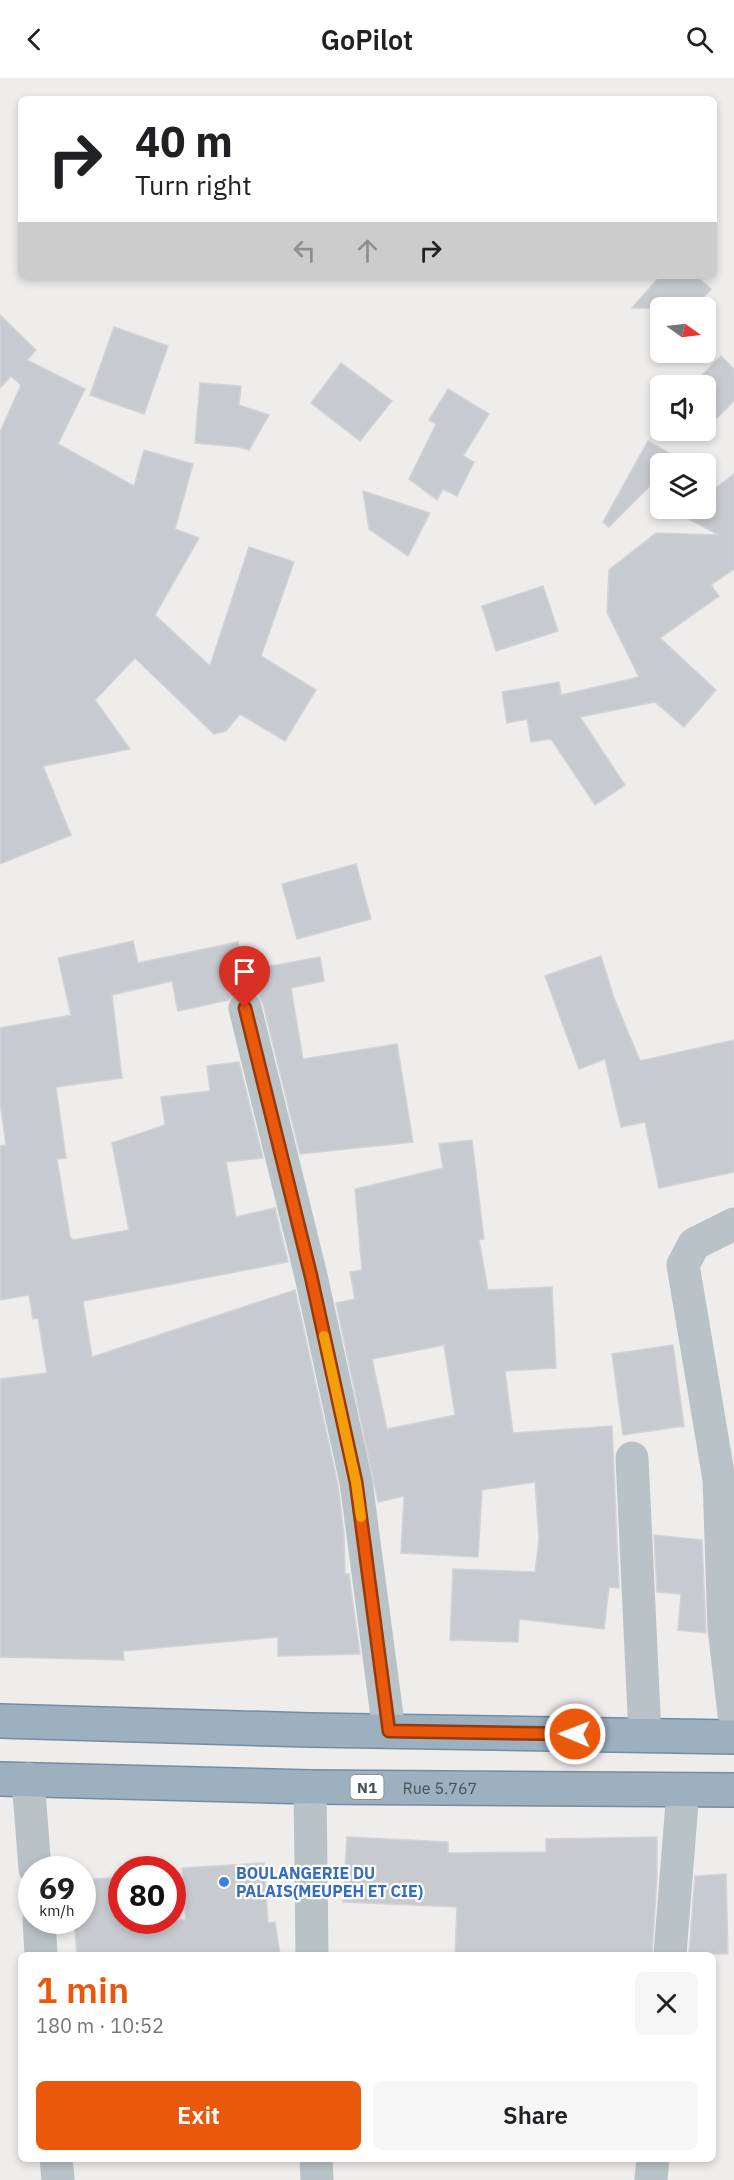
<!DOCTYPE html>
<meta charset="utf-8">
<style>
:root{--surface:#fff;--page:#f6f6f6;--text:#202124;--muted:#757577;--accent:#ea580c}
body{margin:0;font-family:"IBM Plex Sans",sans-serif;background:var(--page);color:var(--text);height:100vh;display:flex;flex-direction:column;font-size:22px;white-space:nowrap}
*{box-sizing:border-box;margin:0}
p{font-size:20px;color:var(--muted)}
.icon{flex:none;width:33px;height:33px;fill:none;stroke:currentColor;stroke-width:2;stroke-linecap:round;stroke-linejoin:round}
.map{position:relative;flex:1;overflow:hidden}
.side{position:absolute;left:18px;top:1874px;width:698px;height:210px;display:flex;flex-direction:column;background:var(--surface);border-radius:9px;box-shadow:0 3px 9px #0003}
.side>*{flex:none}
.top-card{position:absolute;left:18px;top:18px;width:699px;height:183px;border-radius:9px;box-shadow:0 3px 9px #0003;background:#fff;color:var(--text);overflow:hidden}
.needle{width:39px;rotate:104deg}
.buttons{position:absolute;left:650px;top:219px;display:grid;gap:12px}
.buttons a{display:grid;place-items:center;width:66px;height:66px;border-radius:9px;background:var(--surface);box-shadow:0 3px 9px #0003;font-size:30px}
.speed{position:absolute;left:18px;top:1778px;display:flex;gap:12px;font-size:30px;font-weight:700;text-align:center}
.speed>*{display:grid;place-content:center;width:78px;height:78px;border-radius:50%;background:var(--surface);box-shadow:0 3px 9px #0003;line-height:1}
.speed small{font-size:15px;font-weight:400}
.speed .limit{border:9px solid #d22;background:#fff;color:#111}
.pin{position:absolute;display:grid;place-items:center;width:51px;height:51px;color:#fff;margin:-62px -26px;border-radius:50% 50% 50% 0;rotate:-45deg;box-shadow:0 0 6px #0007}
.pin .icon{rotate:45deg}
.me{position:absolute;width:66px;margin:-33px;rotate:271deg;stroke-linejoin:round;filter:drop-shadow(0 0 4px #0008)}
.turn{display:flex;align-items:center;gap:21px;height:126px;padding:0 18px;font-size:27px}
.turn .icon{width:78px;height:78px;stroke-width:2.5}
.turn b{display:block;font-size:42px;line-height:51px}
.lanes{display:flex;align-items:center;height:57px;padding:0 18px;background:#0003;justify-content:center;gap:30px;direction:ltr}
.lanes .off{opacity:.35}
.round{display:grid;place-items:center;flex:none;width:63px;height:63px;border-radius:9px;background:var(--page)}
.summary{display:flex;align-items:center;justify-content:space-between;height:102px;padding:0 18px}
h1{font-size:36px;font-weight:600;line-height:45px;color:var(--accent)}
.primary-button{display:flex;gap:12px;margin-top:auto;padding:12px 18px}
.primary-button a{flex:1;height:69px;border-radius:9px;background:var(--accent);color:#fff;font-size:24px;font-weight:600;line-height:69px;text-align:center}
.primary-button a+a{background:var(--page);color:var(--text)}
header{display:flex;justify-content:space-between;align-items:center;height:78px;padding:0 18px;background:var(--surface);font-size:27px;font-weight:600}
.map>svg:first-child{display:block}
.building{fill:#c7cacf;stroke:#d1d3d7;stroke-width:1.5;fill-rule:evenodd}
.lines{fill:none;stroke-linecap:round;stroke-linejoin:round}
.trunk-casing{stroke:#748da2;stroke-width:36}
.minor{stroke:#b9c2c7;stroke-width:33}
.trunk{stroke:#9cb0c0;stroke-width:33}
.route-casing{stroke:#983908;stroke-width:15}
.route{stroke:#ea580c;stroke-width:10}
.slow{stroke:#f59e0b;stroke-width:10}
.shop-dot{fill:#3f7fe0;stroke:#fff;stroke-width:2}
.labels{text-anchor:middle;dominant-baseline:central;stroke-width:4.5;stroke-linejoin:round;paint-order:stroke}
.shield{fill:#fff;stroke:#7e8589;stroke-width:1.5}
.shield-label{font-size:15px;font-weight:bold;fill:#475157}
.street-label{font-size:16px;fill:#475157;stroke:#fff}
.shop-label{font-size:16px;font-weight:bold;fill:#366cbe;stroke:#fff;text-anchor:start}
</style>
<header><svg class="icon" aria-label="back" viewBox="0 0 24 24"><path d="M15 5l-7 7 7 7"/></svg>GoPilot<svg class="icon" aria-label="search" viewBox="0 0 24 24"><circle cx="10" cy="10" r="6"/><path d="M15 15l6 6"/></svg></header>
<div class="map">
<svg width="734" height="2102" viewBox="0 0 734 2102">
<rect width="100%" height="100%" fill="#efecec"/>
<g class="building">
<polygon points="660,198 696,198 711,211 694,230 632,230"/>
<polygon points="0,237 36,272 27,282 85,311 58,366 134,408 144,372 193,386 175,451 199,460 155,537 210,588 249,469 294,484 261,578 316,612 285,663 240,636 226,653 214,656 135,580 95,622 130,671 43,688 71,757 0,786 0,354 21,307 11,298 0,310"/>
<polygon points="114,249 168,268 144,336 90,317"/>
<polygon points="721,278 734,291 734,323 715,342 705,332 705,308 691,308"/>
<polygon points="341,285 392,323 360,363 311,325"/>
<polygon points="200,305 241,308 239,327 269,337 249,372 239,369 195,365"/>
<polygon points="448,311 489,336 463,378 474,384 457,418 443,411 437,422 409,401 436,346 429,342"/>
<polygon points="648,363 678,380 672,386 660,386 660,398 609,449 603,444"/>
<polygon points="734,396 734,491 711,507 719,518 660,560 716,612 684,649 655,624 580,639 625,707 595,727 551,661 531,664 527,641 507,645 502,614 559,604 561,617 639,599 607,534 609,492 656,455 719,457 681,437 689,430 705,430 705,418"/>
<polygon points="363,413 430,435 408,478 369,451"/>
<polygon points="543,508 558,553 496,573 482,528"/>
<polygon points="356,786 371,841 297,861 282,806"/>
<polygon points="133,863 138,885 238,864 243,893 320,879 324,903 291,910 303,981 397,966 413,1064 300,1076 263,926 258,917 250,912 240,912 228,922 178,933 172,903 112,917 122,1000 56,1009 66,1080 57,1081 70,1159 73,1162 129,1152 112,1065 165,1047 161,1019 210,1013 207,988 239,984 263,1080 226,1084 236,1139 275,1130 288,1184 83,1223 92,1279 295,1212 338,1407 344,1457 345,1496 349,1496 360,1576 278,1578 278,1559 123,1573 124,1582 0,1579 0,1301 47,1295 38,1240 33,1241 29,1217 0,1222 0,1068 6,1067 0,1024 0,950 71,937 58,880"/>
<polygon points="601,878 614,920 640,983 734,962 734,1094 659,1110 645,1044 621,1049 605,981 579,991 545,898"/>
<path d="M 472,1062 L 484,1161 L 479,1162 L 488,1212 L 552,1209 L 556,1290 L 505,1293 L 513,1355 L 612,1348 L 619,1510 L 609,1509 L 604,1551 L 519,1541 L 518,1564 L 450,1562 L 453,1491 L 535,1494 L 539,1461 L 535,1404 L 482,1412 L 478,1479 L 401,1475 L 404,1418 L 378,1424 L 336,1225 L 355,1221 L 350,1194 L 362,1192 L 355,1111 L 443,1090 L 439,1066 ZM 444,1267 L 455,1337 L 387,1351 L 372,1281 Z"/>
<polygon points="673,1267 684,1348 623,1357 612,1276"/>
<polygon points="654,1457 702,1462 706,1555 678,1552 681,1516 657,1514"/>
<polygon points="347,1759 448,1764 448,1775 546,1774 546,1761 657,1759 657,1799 652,1876 455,1876 457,1829 343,1824"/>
<polygon points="264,1785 268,1845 275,1844 280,1876 77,1876 74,1842 82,1842 82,1802 122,1799 122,1842 186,1842 182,1790"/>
<polygon points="726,1796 728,1876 689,1876 695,1798"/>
</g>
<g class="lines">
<g class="trunk-casing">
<g id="trunk">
<polyline points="0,1643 310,1652 734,1659"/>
<path id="s1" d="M 0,1701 L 310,1709 L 734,1712"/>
</g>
</g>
<g class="minor">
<polyline points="245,930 311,1198 356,1404 389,1653"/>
<polyline points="734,1146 694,1166 683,1187 719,1401 724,1550 734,1636"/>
<polyline points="632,1380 645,1657"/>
<polyline points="28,1701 35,1791"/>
<polyline points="310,1709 312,1876"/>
<polyline points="39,1842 41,1876"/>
<polyline points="670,1876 683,1712"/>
<polyline points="56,2080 58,2102"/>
<polyline points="316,2080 317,2102"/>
<polyline points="651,2102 653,2080"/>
</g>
<use href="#trunk" class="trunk"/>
</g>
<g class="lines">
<g class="route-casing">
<polyline id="route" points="245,930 311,1198 356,1404 389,1653 575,1656"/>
</g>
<use href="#route" class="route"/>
<polyline class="slow" points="324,1258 356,1404 361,1439"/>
</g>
<circle class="shop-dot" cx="224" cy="1804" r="6"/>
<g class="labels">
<rect class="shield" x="350.5" y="1697" width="33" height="24" rx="4.5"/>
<g class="shield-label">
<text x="367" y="1709">N1</text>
</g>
<g class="street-label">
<text stroke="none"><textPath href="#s1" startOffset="440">Rue 5.767</textPath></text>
</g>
<g class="shop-label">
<text x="236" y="1795">BOULANGERIE DU<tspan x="236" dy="18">PALAIS(MEUPEH ET CIE)</tspan></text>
</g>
</g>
</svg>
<div class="buttons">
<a><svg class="needle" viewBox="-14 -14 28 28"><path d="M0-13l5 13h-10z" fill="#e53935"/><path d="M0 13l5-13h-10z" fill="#757577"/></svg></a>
<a><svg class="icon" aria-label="sound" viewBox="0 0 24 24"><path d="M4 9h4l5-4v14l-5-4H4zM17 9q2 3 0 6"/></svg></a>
<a><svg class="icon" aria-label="layers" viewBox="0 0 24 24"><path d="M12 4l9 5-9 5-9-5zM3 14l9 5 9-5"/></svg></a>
</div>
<div class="speed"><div>69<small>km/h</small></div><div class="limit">80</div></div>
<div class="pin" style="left:245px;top:930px;background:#d93025"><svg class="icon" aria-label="arrive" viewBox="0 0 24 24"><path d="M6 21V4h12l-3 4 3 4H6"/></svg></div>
<svg class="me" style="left:575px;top:1656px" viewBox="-20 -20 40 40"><circle r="17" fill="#ea580c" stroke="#fff" stroke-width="3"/><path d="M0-11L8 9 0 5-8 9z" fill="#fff"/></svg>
<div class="top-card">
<div class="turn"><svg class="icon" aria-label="right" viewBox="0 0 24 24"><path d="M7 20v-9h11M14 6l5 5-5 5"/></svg><div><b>40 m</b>Turn right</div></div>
<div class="lanes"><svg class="icon off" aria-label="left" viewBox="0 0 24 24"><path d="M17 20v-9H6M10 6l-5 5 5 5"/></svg><svg class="icon off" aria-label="ahead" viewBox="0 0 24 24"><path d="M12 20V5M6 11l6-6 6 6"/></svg><svg class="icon" aria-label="right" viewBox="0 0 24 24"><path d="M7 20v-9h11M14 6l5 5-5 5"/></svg></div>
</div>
<section class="side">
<div class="summary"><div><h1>1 min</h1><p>180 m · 10:52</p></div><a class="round"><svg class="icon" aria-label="close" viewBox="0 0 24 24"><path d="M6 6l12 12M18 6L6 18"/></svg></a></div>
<div class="primary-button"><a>Exit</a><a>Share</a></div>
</section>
</div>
